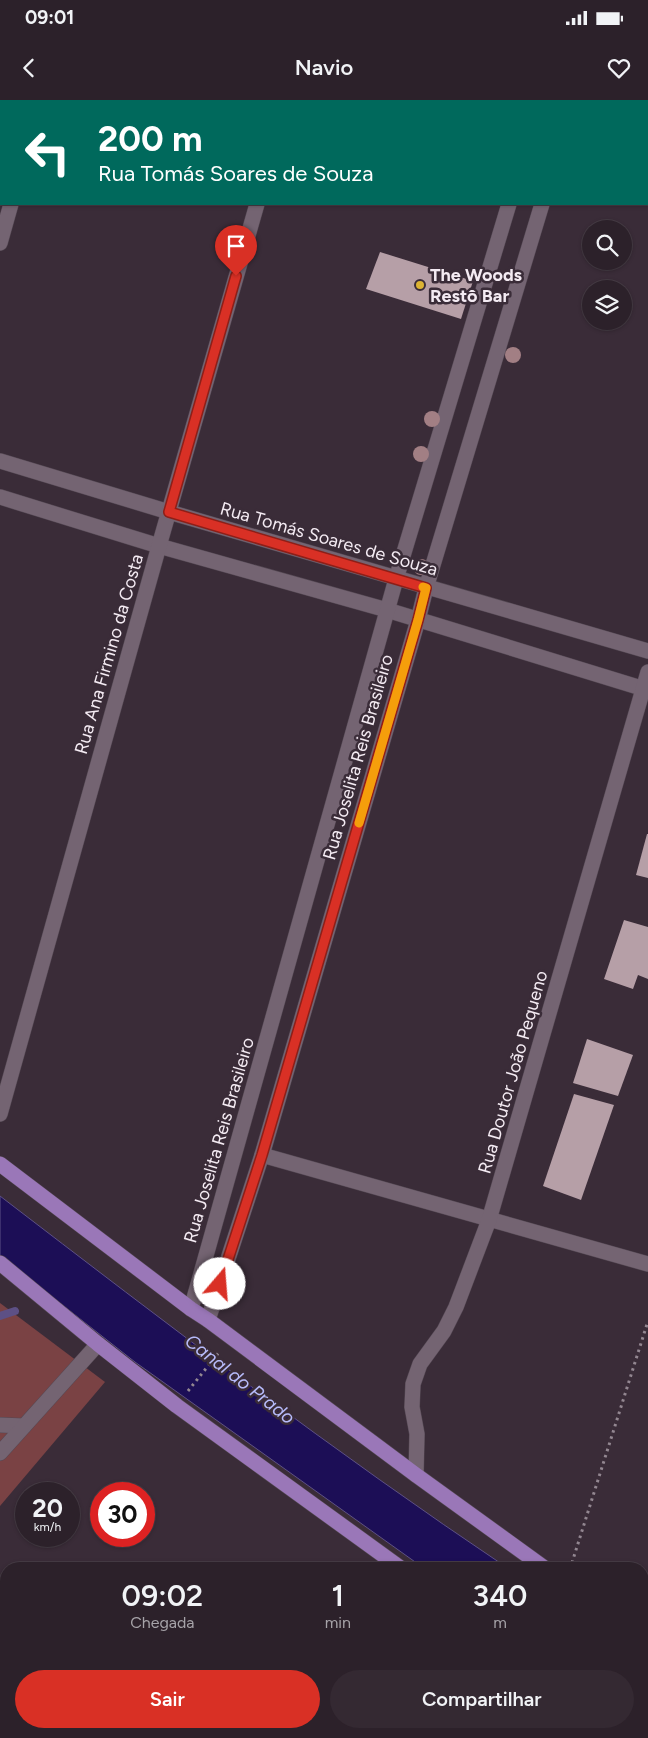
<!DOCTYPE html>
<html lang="pt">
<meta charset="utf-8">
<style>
:root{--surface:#2c212a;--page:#342932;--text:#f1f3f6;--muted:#a6a3a8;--line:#483e47;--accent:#d93025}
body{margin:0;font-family:Figtree,sans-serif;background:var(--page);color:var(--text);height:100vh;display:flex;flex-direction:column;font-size:19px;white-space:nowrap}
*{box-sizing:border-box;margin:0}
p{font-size:16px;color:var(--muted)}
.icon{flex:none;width:28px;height:28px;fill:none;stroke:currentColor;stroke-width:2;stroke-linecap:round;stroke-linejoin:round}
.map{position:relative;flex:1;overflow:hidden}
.panel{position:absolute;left:0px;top:1462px;width:649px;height:176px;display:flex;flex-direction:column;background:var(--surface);border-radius:20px 20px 0 0;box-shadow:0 1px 4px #0004,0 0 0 1px var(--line)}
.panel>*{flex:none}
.top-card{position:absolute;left:0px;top:0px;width:649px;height:105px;box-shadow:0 1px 4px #0004,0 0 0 1px var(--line);background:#00695c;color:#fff;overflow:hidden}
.buttons{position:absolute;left:582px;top:120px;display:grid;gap:10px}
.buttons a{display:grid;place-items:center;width:50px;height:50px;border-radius:50%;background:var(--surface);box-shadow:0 1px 4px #0004,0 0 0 1px var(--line);font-size:25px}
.speed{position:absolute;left:15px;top:1382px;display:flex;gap:10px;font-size:25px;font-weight:700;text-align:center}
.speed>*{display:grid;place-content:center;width:65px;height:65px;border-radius:50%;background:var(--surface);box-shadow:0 1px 4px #0004,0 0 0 1px var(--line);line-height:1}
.speed small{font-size:12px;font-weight:400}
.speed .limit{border:8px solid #d22;background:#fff;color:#111}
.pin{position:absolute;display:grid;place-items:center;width:42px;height:42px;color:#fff;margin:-51px -21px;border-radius:50% 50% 50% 0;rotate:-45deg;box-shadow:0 0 5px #0007}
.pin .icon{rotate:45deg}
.me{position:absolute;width:55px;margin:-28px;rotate:18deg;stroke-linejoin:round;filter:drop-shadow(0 0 4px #0008)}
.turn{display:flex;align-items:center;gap:18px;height:105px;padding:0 15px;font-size:22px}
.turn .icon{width:65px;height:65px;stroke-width:2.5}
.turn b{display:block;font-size:35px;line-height:42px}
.eta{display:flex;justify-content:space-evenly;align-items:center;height:85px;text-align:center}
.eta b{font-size:30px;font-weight:600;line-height:35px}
.cta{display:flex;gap:10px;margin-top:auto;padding:10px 15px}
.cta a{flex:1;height:58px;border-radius:30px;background:var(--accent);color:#fff;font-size:20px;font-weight:600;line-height:58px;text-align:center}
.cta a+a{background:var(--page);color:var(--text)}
.status{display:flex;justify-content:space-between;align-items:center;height:35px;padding:0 25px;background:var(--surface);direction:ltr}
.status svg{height:14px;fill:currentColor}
header{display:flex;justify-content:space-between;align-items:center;height:65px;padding:0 15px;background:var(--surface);font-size:22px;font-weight:600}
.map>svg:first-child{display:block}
.green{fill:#7a4244}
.water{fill:#1c0e56;stroke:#5d5085}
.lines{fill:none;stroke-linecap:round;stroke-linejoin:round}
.stream{stroke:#5d5085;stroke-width:8}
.building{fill:#b69fa7}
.minor-casing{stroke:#544853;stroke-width:16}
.major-casing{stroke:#544853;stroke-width:16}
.path{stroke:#938791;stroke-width:3;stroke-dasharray:2.5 4;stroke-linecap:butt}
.minor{stroke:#746472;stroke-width:15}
.major{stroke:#9a77b8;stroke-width:15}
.tree{fill:#a27f84}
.route-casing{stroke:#8d1f18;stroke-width:12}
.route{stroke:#d93025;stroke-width:9}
.slow{stroke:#f59e0b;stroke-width:9}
.poi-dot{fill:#dbb333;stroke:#3a2c38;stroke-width:2}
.labels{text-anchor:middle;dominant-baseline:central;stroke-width:5;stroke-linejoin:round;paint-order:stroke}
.poi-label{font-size:18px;font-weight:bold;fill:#f4ebf3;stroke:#3a2c38;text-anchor:start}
.street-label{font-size:18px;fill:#f4ebf3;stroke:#3a2c38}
.water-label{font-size:19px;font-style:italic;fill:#b6baf9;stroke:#3a2c38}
</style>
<div class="status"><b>09:01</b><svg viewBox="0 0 49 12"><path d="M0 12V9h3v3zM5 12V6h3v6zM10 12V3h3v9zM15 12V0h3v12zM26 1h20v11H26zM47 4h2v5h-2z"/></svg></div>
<header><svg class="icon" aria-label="back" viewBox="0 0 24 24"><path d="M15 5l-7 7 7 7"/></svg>Navio<svg class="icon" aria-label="heart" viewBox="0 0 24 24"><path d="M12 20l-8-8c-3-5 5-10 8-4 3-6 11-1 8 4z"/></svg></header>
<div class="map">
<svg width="648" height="1638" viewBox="0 0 648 1638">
<rect width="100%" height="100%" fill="#3a2c38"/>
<polygon class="green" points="0,1203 105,1282 0,1406"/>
<g class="water">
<path d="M 0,1096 C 167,1224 334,1352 509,1469 L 425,1469 L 135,1262 L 0,1156 Z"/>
<polygon points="643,1550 648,1553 648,1613 643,1610"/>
</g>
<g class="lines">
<polyline class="stream" points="0,1216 15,1211"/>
</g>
<g class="building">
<polygon points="380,152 473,181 461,219 366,189"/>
<polygon points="647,734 648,734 648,778 636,775"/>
<polygon points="624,820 648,827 648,879 638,875 633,889 604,879"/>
<polygon points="587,939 633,955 618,996 573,983"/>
<polygon points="574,994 614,1005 581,1100 543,1086"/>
</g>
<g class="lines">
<g class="minor-casing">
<g id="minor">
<polyline points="40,1 40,0"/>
<polyline points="287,1 287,0"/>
<polyline points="540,1 541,0"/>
<polyline points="573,1 573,0"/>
<polyline points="0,143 11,104"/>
<polyline points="0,361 169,412 648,551"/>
<polyline points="0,397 159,446 387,510 648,590"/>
<polyline points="0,1014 159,446 257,104"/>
<polyline points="262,1055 648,1164"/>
<polyline points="191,1209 396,479 509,104"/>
<polyline points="208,1220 262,1055 418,520 426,488 542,104"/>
<polyline points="0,1325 24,1326"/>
<polyline points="0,1353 98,1244"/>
<polyline points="416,1375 417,1334 412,1307 413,1284 420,1264 444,1231 456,1207 489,1120 648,572"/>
<polyline points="0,1561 6,1565"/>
<polyline points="98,1632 105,1638"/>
</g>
</g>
<g class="major-casing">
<g id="major">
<polyline points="0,1064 191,1209 208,1220 416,1375 546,1469"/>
<polyline points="0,1163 98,1244 177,1306 402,1469"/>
<polyline points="642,1526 648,1529"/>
<polyline points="642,1620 648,1623"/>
</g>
</g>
<g class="path">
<polyline points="188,1291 220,1251"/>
<polyline points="570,1469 648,1221"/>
</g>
<use href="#minor" class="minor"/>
<use href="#major" class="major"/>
</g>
<g class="tree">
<circle cx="513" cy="255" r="8"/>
<circle cx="432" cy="319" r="8"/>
<circle cx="421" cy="354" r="8"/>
<circle cx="421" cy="467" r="8"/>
</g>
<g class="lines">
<g class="route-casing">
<polyline id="route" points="220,1184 262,1055 418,520 426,488 169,412 236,176"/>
</g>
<use href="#route" class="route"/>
<polyline class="slow" points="359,723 418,520 426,488 423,487"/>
</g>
<circle class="poi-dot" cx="420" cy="185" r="5"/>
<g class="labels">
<g class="poi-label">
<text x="430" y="175">The Woods<tspan x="430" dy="21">Restô Bar</tspan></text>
</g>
<g class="street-label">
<text transform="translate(329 439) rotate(16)">Rua Tomás Soares de Souza</text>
<text transform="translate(109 554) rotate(-74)">Rua Ana Firmino da Costa</text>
<text transform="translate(358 657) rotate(-74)">Rua Joselita Reis Brasileiro</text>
<text transform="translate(513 972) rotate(-74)">Rua Doutor João Pequeno</text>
<text transform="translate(219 1040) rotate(-74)">Rua Joselita Reis Brasileiro</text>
</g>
<g class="water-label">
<text transform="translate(240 1279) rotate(38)">Canal do Prado</text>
</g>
</g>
</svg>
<div class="buttons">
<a><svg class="icon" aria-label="search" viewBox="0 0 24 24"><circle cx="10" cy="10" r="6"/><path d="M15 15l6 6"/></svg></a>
<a><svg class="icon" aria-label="layers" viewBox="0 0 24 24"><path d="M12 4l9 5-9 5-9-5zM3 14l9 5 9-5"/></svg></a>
</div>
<div class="speed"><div>20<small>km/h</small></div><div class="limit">30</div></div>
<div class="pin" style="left:236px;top:176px;background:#d93025"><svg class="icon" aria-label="arrive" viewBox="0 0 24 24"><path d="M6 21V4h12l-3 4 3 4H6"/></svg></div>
<svg class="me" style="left:220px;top:1184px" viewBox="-20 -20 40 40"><circle r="19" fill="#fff"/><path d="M0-13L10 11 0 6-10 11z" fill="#d93025"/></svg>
<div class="top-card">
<div class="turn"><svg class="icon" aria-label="left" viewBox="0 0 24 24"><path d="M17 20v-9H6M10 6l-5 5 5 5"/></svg><div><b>200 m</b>Rua Tomás Soares de Souza</div></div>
</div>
<section class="panel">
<div class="eta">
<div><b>09:02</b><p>Chegada</p></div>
<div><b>1</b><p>min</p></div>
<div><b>340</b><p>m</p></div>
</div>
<div class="cta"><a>Sair</a><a>Compartilhar</a></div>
</section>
</div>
